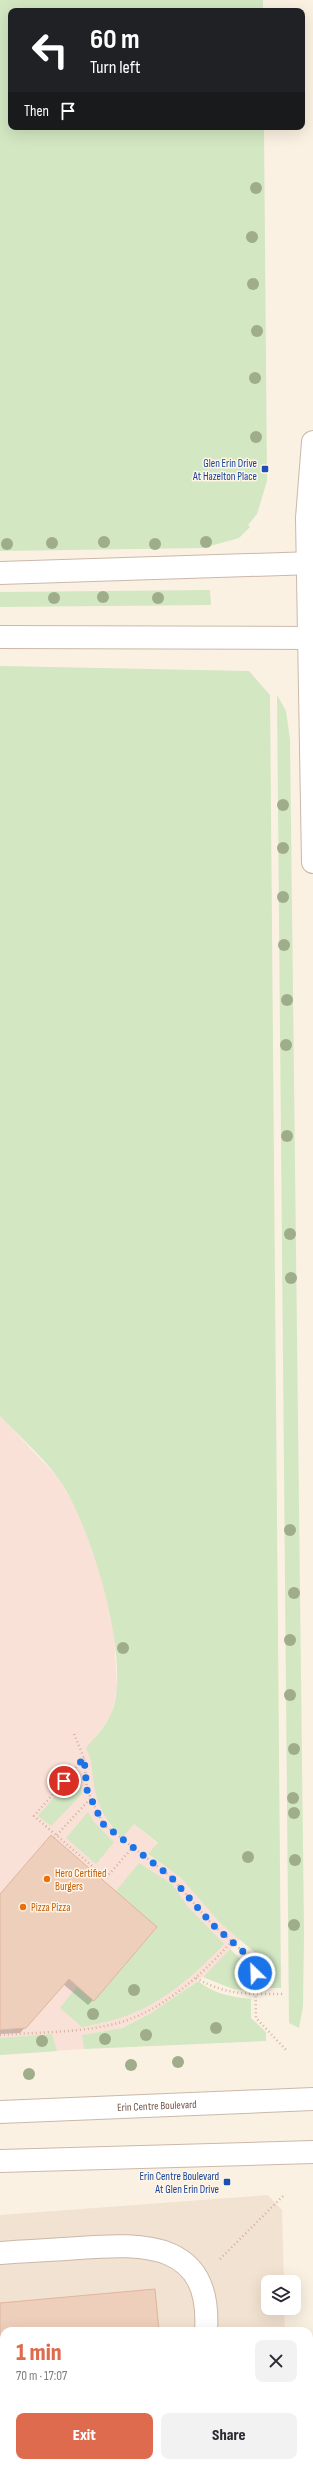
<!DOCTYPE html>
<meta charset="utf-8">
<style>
:root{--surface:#fff;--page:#f2f2f3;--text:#2b2b33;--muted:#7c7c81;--accent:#de6b4e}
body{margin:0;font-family:"Sofia Sans Condensed",sans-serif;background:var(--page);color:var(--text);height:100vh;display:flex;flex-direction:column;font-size:15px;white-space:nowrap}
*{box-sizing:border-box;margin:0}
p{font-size:13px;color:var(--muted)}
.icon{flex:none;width:22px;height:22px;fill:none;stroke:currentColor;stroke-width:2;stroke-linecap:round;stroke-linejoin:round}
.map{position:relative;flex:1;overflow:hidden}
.sheet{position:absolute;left:0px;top:2327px;width:313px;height:140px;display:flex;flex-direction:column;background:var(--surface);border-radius:12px 12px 0 0;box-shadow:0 4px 16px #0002}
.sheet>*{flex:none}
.guide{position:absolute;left:8px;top:8px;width:297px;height:122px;border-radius:8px;box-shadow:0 4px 16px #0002;background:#202124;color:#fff;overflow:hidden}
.tools{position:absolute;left:261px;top:2275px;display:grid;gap:8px}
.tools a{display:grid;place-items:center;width:40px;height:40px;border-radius:8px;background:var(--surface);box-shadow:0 4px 16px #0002;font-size:20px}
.pin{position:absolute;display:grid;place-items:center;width:34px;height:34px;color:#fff;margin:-17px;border:2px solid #fff;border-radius:50%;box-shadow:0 1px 4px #0007}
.me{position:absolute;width:44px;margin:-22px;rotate:336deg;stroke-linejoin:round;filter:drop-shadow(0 0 3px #0008)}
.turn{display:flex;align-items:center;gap:14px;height:84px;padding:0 16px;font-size:18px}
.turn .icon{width:52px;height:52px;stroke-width:2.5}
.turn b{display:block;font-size:28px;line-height:34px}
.then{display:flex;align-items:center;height:38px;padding:0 16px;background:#0003;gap:8px;font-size:15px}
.round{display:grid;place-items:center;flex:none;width:42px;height:42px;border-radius:8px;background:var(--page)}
.summary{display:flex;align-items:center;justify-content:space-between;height:68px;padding:0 16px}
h1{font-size:24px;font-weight:800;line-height:30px;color:var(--accent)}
.cta{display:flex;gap:8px;margin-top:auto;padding:8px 16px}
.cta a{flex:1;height:46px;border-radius:8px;background:var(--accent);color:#fff;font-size:16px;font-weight:800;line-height:46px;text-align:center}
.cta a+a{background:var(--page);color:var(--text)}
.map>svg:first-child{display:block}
.residential{fill:#f2e2d1}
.commercial{fill:#fae1d7}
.green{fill:#d2e7c2}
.shadow{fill:#0003}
.building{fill:#eecfbc;stroke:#e0b59d}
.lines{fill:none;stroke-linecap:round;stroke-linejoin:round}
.minor-casing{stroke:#cbb8aa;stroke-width:24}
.path{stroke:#d3b29f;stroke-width:2.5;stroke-dasharray:1 3;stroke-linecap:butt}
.minor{stroke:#fff;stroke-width:22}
.tree{fill:#9fad8b}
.route{stroke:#1a73e8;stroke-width:7;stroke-dasharray:0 12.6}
.transit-dot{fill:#1a4fb4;stroke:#fef5e8;stroke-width:1.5}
.food-dot{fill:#e8710a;stroke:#fef5e8;stroke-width:1.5}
.labels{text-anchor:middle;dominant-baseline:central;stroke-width:3;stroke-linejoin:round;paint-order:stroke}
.transit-label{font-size:11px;fill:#164399;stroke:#fef5e8;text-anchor:end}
.food-label{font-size:11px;fill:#c56008;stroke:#fef5e8;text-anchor:start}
.street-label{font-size:11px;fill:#71574a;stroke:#fef5e8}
</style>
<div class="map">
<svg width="313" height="2467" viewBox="0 0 313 2467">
<rect width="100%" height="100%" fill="#fbf1e2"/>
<polygon class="residential" points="268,2195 282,2210 284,2282 268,2282 268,2308 284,2308 285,2331 4,2331 4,2463 287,2463 287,2467 0,2467 0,2215"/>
<polygon class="commercial" points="0,1416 59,1479 79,1514 104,1584 114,1633 117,1688 111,1716 87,1748 90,1758 98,1801 112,1827 122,1837 134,1824 158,1844 148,1855 181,1878 220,1923 240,1939 203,1977 151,2013 121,2028 83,2035 84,2049 0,2055"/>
<g class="green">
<polygon points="0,0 263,0 263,11 11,11 11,127 264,127 267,481 257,514 248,525 250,527 239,538 203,548 0,551"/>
<polygon points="210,590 211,605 0,607 0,592"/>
<path d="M 0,666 L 249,671 L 270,695 L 281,1988 L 259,1988 L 258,1955 L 220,1923 L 181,1878 L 148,1854 L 158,1843 L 134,1824 L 122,1838 C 108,1823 96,1805 94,1785 C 92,1772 92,1760 86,1748 C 94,1738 105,1727 110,1716 C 135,1667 90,1521 58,1478 C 42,1456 19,1436 0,1416 Z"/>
<polygon points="277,695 286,711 290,739 304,1933 303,2006 299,2028 289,2023"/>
<polygon points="78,1769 82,1794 51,1826 38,1816"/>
<polygon points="88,1812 94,1822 114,1842 96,1864 66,1838"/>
<path d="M 139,1863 L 172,1884 L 188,1907 L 224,1944 C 196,1974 161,2005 120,2018 C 108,2022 94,2024 82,2027 L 60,2008 L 77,1987 L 94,2000 L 157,1928 L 116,1891 Z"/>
<polygon points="230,1949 251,1969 252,1991 233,1989 203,1977"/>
<path d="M 198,1981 C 214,1994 232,1997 251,1999 L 251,2018 L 266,2032 L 266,2041 L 84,2049 L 82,2035 L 122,2028 L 151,2013 Z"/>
<polygon points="52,2034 57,2051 0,2055 0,2038"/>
<polygon points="0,2373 4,2373 4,2463 71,2463 71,2467 0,2467"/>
</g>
<g class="shadow">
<polygon points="0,1895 93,2000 88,2005 63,1984 20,2033 0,2034"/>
<polygon points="0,2304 158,2331 4,2331 4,2380 0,2381"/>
<rect x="62" y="2463" width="78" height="4"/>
</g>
<g class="building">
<polygon points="51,1835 157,1927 94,2001 69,1979 26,2028 0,2030 0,1894"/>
<polygon points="155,2289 159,2331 4,2331 4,2373 0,2373 0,2303"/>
<rect x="71" y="2463" width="70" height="4"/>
</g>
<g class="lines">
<g class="minor-casing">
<g id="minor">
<polyline points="313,442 307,518 313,862"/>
<polyline points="0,573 313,563"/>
<polyline points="0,637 313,638"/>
<path id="s1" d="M 0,2112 L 313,2099"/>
<polyline points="0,2161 313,2152"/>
<path d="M 0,2253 C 26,2251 53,2250 79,2248 C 145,2243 212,2242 206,2331"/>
<polyline points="196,2467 197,2463"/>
</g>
</g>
<g class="path">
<polyline points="74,1734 84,1758 87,1790 103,1824 171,1877 211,1923 255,1962 256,2018 286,2050"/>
<polyline points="84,1758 34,1816 106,1878 132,1848"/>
<polyline points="54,1838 90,1799"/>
<path d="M 196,1978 C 227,1996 250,1994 285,1994"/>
<path d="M 0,2035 C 40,2032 83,2033 122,2022 C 165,2008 202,1975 232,1941"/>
<polyline points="220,2259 284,2195"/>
</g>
<use href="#minor" class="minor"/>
</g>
<g class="tree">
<circle cx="256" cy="188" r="6"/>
<circle cx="252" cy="237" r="6"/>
<circle cx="253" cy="284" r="6"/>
<circle cx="257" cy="331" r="6"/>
<circle cx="255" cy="378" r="6"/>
<circle cx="256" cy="437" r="6"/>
<circle cx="104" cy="542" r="6"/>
<circle cx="206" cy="542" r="6"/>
<circle cx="52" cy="543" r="6"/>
<circle cx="7" cy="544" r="6"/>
<circle cx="155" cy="544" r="6"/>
<circle cx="103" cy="597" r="6"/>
<circle cx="54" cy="598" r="6"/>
<circle cx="158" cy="598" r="6"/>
<circle cx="283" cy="805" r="6"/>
<circle cx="283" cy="848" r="6"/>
<circle cx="283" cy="897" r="6"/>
<circle cx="284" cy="945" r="6"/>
<circle cx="287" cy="1000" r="6"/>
<circle cx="286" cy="1045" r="6"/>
<circle cx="287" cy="1136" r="6"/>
<circle cx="290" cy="1234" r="6"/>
<circle cx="291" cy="1278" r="6"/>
<circle cx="290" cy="1530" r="6"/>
<circle cx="294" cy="1593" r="6"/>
<circle cx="290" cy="1640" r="6"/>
<circle cx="123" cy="1648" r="6"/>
<circle cx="290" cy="1695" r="6"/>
<circle cx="294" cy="1749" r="6"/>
<circle cx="293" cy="1798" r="6"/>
<circle cx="294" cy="1813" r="6"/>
<circle cx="248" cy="1857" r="6"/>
<circle cx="295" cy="1860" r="6"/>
<circle cx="294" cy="1925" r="6"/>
<circle cx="134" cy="1990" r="6"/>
<circle cx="93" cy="2014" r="6"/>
<circle cx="216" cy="2028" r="6"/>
<circle cx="146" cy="2035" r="6"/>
<circle cx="105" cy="2039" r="6"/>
<circle cx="42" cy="2041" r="6"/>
<circle cx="178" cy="2062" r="6"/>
<circle cx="131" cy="2065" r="6"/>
<circle cx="29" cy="2074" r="6"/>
</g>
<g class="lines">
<polyline class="route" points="64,1781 84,1758 87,1790 103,1824 171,1877 212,1924 255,1962 255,1973"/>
</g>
<g class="transit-dot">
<rect x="261" y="465" width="8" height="8" rx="2"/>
<rect x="223" y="2178" width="8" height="8" rx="2"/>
</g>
<g class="food-dot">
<circle cx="47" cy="1879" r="4"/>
<circle cx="23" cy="1907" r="4"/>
</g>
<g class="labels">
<g class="transit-label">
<text x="257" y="463">Glen Erin Drive<tspan x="257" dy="13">At Hazelton Place</tspan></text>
<text x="219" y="2176">Erin Centre Boulevard<tspan x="219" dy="13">At Glen Erin Drive</tspan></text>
</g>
<g class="food-label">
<text x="55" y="1873">Hero Certified<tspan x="55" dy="13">Burgers</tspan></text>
<text x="31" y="1907">Pizza Pizza</text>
</g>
<g class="street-label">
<text stroke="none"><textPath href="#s1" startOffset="157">Erin Centre Boulevard</textPath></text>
</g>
</g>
</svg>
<div class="tools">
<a><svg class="icon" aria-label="layers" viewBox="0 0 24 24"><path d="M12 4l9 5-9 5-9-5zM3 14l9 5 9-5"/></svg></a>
</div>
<div class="pin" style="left:64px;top:1781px;background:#d93025"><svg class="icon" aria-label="arrive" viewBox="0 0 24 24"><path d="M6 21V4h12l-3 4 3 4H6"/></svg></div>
<svg class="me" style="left:255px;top:1973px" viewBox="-20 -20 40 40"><circle r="17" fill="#1a73e8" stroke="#fff" stroke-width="3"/><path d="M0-11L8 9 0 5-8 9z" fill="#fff"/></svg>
<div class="guide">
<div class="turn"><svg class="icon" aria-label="left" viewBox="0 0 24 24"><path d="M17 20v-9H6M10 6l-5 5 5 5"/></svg><div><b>60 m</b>Turn left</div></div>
<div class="then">Then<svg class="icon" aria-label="arrive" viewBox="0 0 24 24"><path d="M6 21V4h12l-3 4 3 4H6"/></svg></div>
</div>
<section class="sheet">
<div class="summary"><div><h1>1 min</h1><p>70 m · 17:07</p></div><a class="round"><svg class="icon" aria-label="close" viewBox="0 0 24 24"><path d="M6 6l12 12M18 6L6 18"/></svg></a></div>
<div class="cta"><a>Exit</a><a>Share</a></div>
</section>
</div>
